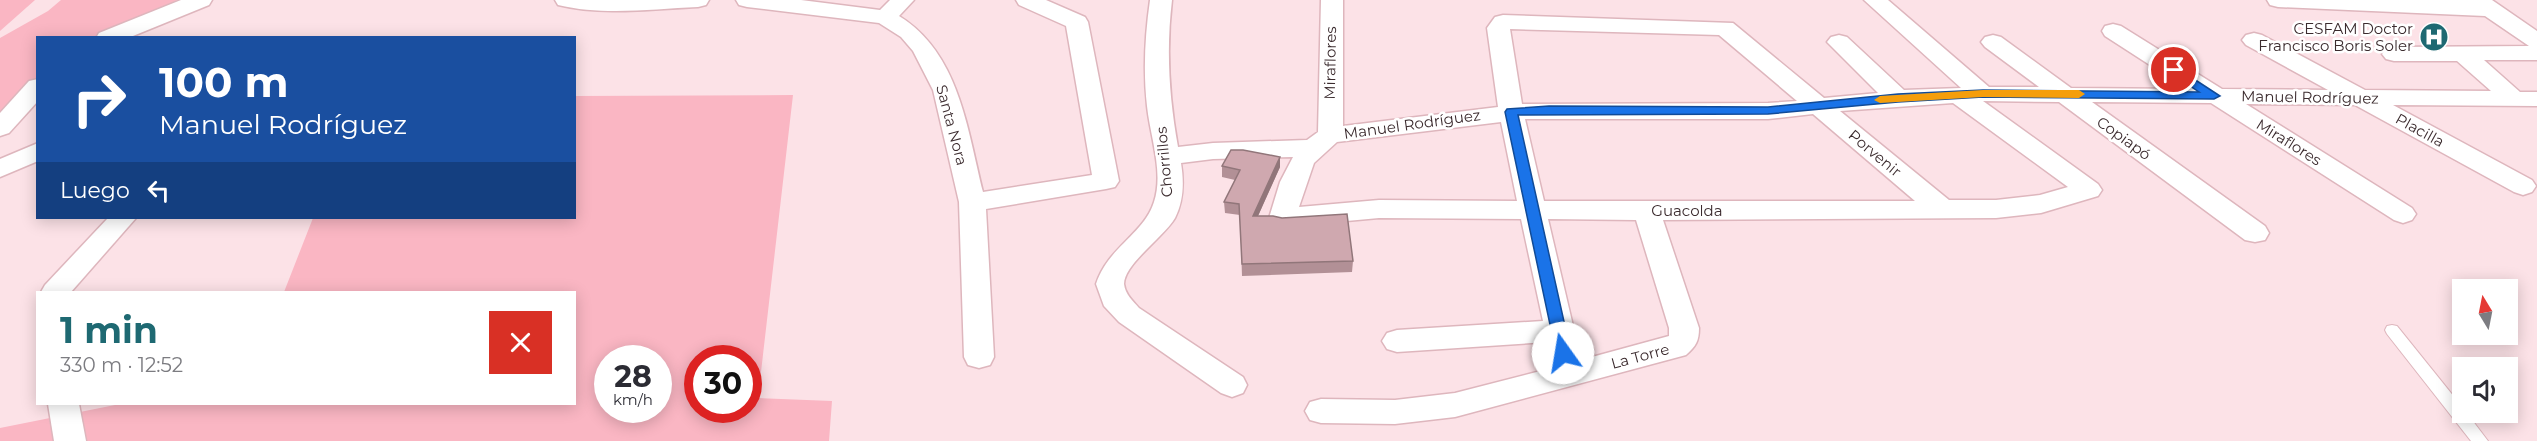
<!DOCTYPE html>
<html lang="es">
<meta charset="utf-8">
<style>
:root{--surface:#fff;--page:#f2f2f3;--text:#2b2b33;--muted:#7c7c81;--accent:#1e6972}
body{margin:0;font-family:Montserrat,sans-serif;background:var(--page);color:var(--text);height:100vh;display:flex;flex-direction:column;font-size:22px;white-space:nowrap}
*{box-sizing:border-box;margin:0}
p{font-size:20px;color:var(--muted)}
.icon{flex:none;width:33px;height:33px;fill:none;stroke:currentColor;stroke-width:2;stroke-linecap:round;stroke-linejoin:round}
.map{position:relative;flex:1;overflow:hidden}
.side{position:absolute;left:36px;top:291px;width:540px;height:114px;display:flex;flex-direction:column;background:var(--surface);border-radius:0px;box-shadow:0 3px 15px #0003}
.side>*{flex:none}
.banner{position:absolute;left:36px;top:36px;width:540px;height:183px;border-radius:0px;box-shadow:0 3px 15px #0003;background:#1a4fa0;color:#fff;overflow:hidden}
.needle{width:39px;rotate:350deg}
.fabs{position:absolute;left:2452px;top:279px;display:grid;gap:12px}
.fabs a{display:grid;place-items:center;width:66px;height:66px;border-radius:0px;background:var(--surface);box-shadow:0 3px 15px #0003;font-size:30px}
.speed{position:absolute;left:594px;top:345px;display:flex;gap:12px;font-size:30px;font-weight:700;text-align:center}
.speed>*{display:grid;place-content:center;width:78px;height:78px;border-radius:50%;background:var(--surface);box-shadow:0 3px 15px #0003;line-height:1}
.speed small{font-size:15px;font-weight:400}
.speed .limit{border:9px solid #d22;background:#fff;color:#111}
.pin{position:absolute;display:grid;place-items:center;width:51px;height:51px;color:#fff;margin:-26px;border:3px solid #fff;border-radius:50%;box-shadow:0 2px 6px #0007}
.me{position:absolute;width:66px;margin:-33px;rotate:347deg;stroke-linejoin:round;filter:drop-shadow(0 0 4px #0008)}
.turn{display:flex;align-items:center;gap:21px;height:126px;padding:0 24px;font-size:27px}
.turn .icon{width:78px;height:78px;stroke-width:2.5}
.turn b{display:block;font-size:42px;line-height:51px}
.then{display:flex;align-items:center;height:57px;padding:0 24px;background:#0003;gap:12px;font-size:22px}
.round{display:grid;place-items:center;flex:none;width:63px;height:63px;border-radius:0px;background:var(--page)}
.summary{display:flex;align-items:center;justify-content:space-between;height:102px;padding:0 24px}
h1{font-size:36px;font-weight:700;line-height:45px;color:var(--accent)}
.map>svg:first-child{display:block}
.green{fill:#fab6c3;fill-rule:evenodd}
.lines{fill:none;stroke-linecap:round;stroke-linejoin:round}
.lane-casing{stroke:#deb6bd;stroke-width:2}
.street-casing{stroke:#deb6bd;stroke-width:3}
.lane{fill:#fff;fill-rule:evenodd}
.street{fill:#fff;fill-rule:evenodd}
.wall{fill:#b29096}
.shaded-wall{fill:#91767a}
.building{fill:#cfa8af;stroke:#91767a;stroke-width:1.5}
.route{fill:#1a73e8;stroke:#114b97;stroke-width:1.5}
.slow{fill:#f59e0b}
.labels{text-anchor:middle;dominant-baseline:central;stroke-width:5;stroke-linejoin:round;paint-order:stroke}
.poi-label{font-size:15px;fill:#3b2b2e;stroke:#fff;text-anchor:end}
.street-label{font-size:15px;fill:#3b2b2e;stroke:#fff}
</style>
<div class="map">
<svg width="2537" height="441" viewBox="0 0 2537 441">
<rect width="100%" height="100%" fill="#fce2e7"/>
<g class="green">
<polygon points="0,0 35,0 0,31"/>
<polygon points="61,0 177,0 114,37 38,38 37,87 0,133 0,38 48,11"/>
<path d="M 793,95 L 758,398 L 832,401 L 829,441 L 0,441 L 0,428 L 120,404 L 574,404 L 574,292 L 284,292 L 313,218 L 574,218 L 575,96 ZM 608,358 L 658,358 L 658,410 L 608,410 ZM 698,358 L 748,358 L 748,410 L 698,410 Z"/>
</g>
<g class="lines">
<g class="lane-casing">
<polygon id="lane" points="2392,325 2397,326 2463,408 2463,412 2466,412 2488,441 2471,441 2387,334 2385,330 2387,326"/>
</g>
<g class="street-casing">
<g id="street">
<polygon points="181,0 212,0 209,5 128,38 96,38 99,33"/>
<path d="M 555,0 L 709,0 L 706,5 L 698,7 C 652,9 603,16 558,5 Z"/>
<path d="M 736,0 L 801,0 L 880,10 L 890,0 L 914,0 L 899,16 C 959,53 967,128 983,192 L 1092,175 L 1066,26 L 1019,5 L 1016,0 L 1046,0 L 1085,17 L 1088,22 L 1119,181 L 1115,187 L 1106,189 L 986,209 L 994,357 L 990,365 L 979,368 L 968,365 L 964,357 L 959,202 L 933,90 L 913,51 L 901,37 L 879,23 L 747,7 L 739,5 Z"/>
<path d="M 1150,0 L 1172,0 C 1166,50 1169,97 1178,147 L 1213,143 L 1307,140 L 1318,132 L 1321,0 L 1343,0 L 1343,126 L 1498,107 L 1487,28 L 1495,17 L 1503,15 L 1733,23 L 1824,98 L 1878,93 L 1827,42 L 1831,37 L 1839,35 L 1847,37 L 1904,90 L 1961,88 L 1864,0 L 1888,0 L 1989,87 L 2039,87 L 1985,47 L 1981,42 L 1985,37 L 1993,35 L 2001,37 L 2071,88 L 2187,89 L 2105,36 L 2102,31 L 2105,26 L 2113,24 L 2121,26 L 2222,89 L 2328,90 L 2246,45 L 2242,40 L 2246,35 L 2254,33 L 2262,35 L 2365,90 L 2491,91 L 2457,61 L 2394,61 L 2386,59 L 2382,54 L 2386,49 L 2394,47 L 2529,46 L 2485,16 L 2278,7 L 2270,5 L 2267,0 L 2492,0 L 2537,31 L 2537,60 L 2484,60 L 2520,92 L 2537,92 L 2537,106 L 2393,105 L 2532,180 L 2536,186 L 2532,192 L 2523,195 L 2514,192 L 2355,105 L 2246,104 L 2412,208 L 2416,214 L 2412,220 L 2403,223 L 2394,220 L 2211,103 L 2092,102 L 2265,226 L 2269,233 L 2265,240 L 2255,242 L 2245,240 L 2059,102 L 1983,101 L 2098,184 L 2102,190 L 2098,196 L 2041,213 L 1996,218 L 1663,220 L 1699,328 C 1699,341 1696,346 1686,355 L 1455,417 L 1395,424 L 1321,423 L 1310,420 L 1305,411 L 1310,402 L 1321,399 L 1395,400 L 1455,393 L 1552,368 L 1547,342 L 1397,352 L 1387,349 L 1382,341 L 1387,333 L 1397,330 L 1543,321 L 1521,219 L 1379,218 L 1282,227 L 1272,224 L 1269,218 L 1280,182 L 1293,157 L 1213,159 L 1181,163 C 1184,182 1184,200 1175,218 C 1164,237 1124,264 1124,284 C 1125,294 1133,301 1139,308 L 1243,377 L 1247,385 L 1243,393 L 1232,397 L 1221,393 L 1119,322 L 1104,306 L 1096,284 C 1108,247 1144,234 1154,202 C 1164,172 1150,136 1147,106 C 1143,71 1145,35 1150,0 ZM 1510,29 L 1719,35 L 1797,101 L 1768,103 L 1522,104 ZM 1953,103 L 2068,187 L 2040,195 L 1996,200 L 1949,200 L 1840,111 ZM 1813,114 L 1915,201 L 1544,201 L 1525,119 L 1768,119 ZM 1501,122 L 1517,201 L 1379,200 L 1299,207 L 1314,163 L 1337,142 ZM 1548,219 L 1636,220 L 1669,328 L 1669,336 L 1581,360 Z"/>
<polygon points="38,79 38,101 9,133 0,136 0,113 29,81"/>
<polygon points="38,143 38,161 0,177 0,159"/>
<polygon points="108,218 136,218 71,292 41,292 45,285"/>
<polygon points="48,404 79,404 86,441 54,441"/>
</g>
</g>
<use href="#lane" class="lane"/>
<use href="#street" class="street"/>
</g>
<polygon class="wall" points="1222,166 1280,167 1258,216 1353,261 1352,272 1242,276 1240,215 1225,213 1224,202 1235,180 1222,177"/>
<polygon class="shaded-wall" points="1280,157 1280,167 1253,227 1253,216"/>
<polygon class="building" points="1231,150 1243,150 1280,157 1253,216 1273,216 1282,218 1347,214 1353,261 1242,264 1239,204 1224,202 1240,170 1222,166"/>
<polygon class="route" points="2174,66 2220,96 2214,99 1983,97 1898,102 1768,114 1518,115 1571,353 1569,357 1558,357 1556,353 1505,112 1507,109 1549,106 1768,107 1898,94 1983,90 2199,92 2169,72 2169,67"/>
<polygon class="slow" points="1983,90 2079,90 2085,94 2079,98 1983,97 1880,103 1874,100 1880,96"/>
<defs>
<g id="hospital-disc" transform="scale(1.5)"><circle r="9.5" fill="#1e6972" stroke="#fff"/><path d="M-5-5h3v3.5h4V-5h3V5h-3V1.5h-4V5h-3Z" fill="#fff"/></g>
</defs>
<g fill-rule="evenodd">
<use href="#hospital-disc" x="2434" y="37"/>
</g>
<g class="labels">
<g class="poi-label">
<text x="2413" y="28">CESFAM Doctor<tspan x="2413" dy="17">Francisco Boris Soler</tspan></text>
</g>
<g class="street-label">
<text transform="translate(1330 63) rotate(-89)">Miraflores</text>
<text transform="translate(2310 97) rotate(1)">Manuel Rodríguez</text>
<text transform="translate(1412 124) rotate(-8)">Manuel Rodríguez</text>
<text transform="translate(952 125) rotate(75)">Santa Nora</text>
<text transform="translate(2420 130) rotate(29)">Placilla</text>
<text transform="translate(2124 138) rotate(36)">Copiapó</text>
<text transform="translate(2289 142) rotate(32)">Miraflores</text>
<text transform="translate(1875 153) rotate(40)">Porvenir</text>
<text transform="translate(1164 162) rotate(-95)">Chorrillos</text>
<text x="1687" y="210">Guacolda</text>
<text transform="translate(1640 356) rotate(-15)">La Torre</text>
</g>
</g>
</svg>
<div class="fabs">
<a><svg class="needle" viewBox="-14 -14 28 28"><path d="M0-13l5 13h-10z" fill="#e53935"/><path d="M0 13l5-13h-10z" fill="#7c7c81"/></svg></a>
<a><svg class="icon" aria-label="sound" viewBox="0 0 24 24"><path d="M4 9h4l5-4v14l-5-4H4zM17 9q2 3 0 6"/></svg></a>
</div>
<div class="speed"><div>28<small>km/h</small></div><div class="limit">30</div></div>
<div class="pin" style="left:2174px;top:70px;background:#d93025"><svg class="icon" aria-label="arrive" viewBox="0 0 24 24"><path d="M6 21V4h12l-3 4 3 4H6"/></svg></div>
<svg class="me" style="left:1563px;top:353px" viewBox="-20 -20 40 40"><circle r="19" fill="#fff"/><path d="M0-13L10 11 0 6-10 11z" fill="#1a73e8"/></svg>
<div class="banner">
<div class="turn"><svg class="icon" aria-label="right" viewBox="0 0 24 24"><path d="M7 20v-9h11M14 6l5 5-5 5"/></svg><div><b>100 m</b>Manuel Rodríguez</div></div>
<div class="then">Luego<svg class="icon" aria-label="left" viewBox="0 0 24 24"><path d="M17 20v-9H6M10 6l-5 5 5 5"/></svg></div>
</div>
<section class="side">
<div class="summary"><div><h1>1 min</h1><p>330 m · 12:52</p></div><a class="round" style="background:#d93025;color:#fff"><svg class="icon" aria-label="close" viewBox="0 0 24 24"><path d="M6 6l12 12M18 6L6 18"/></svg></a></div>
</section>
</div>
